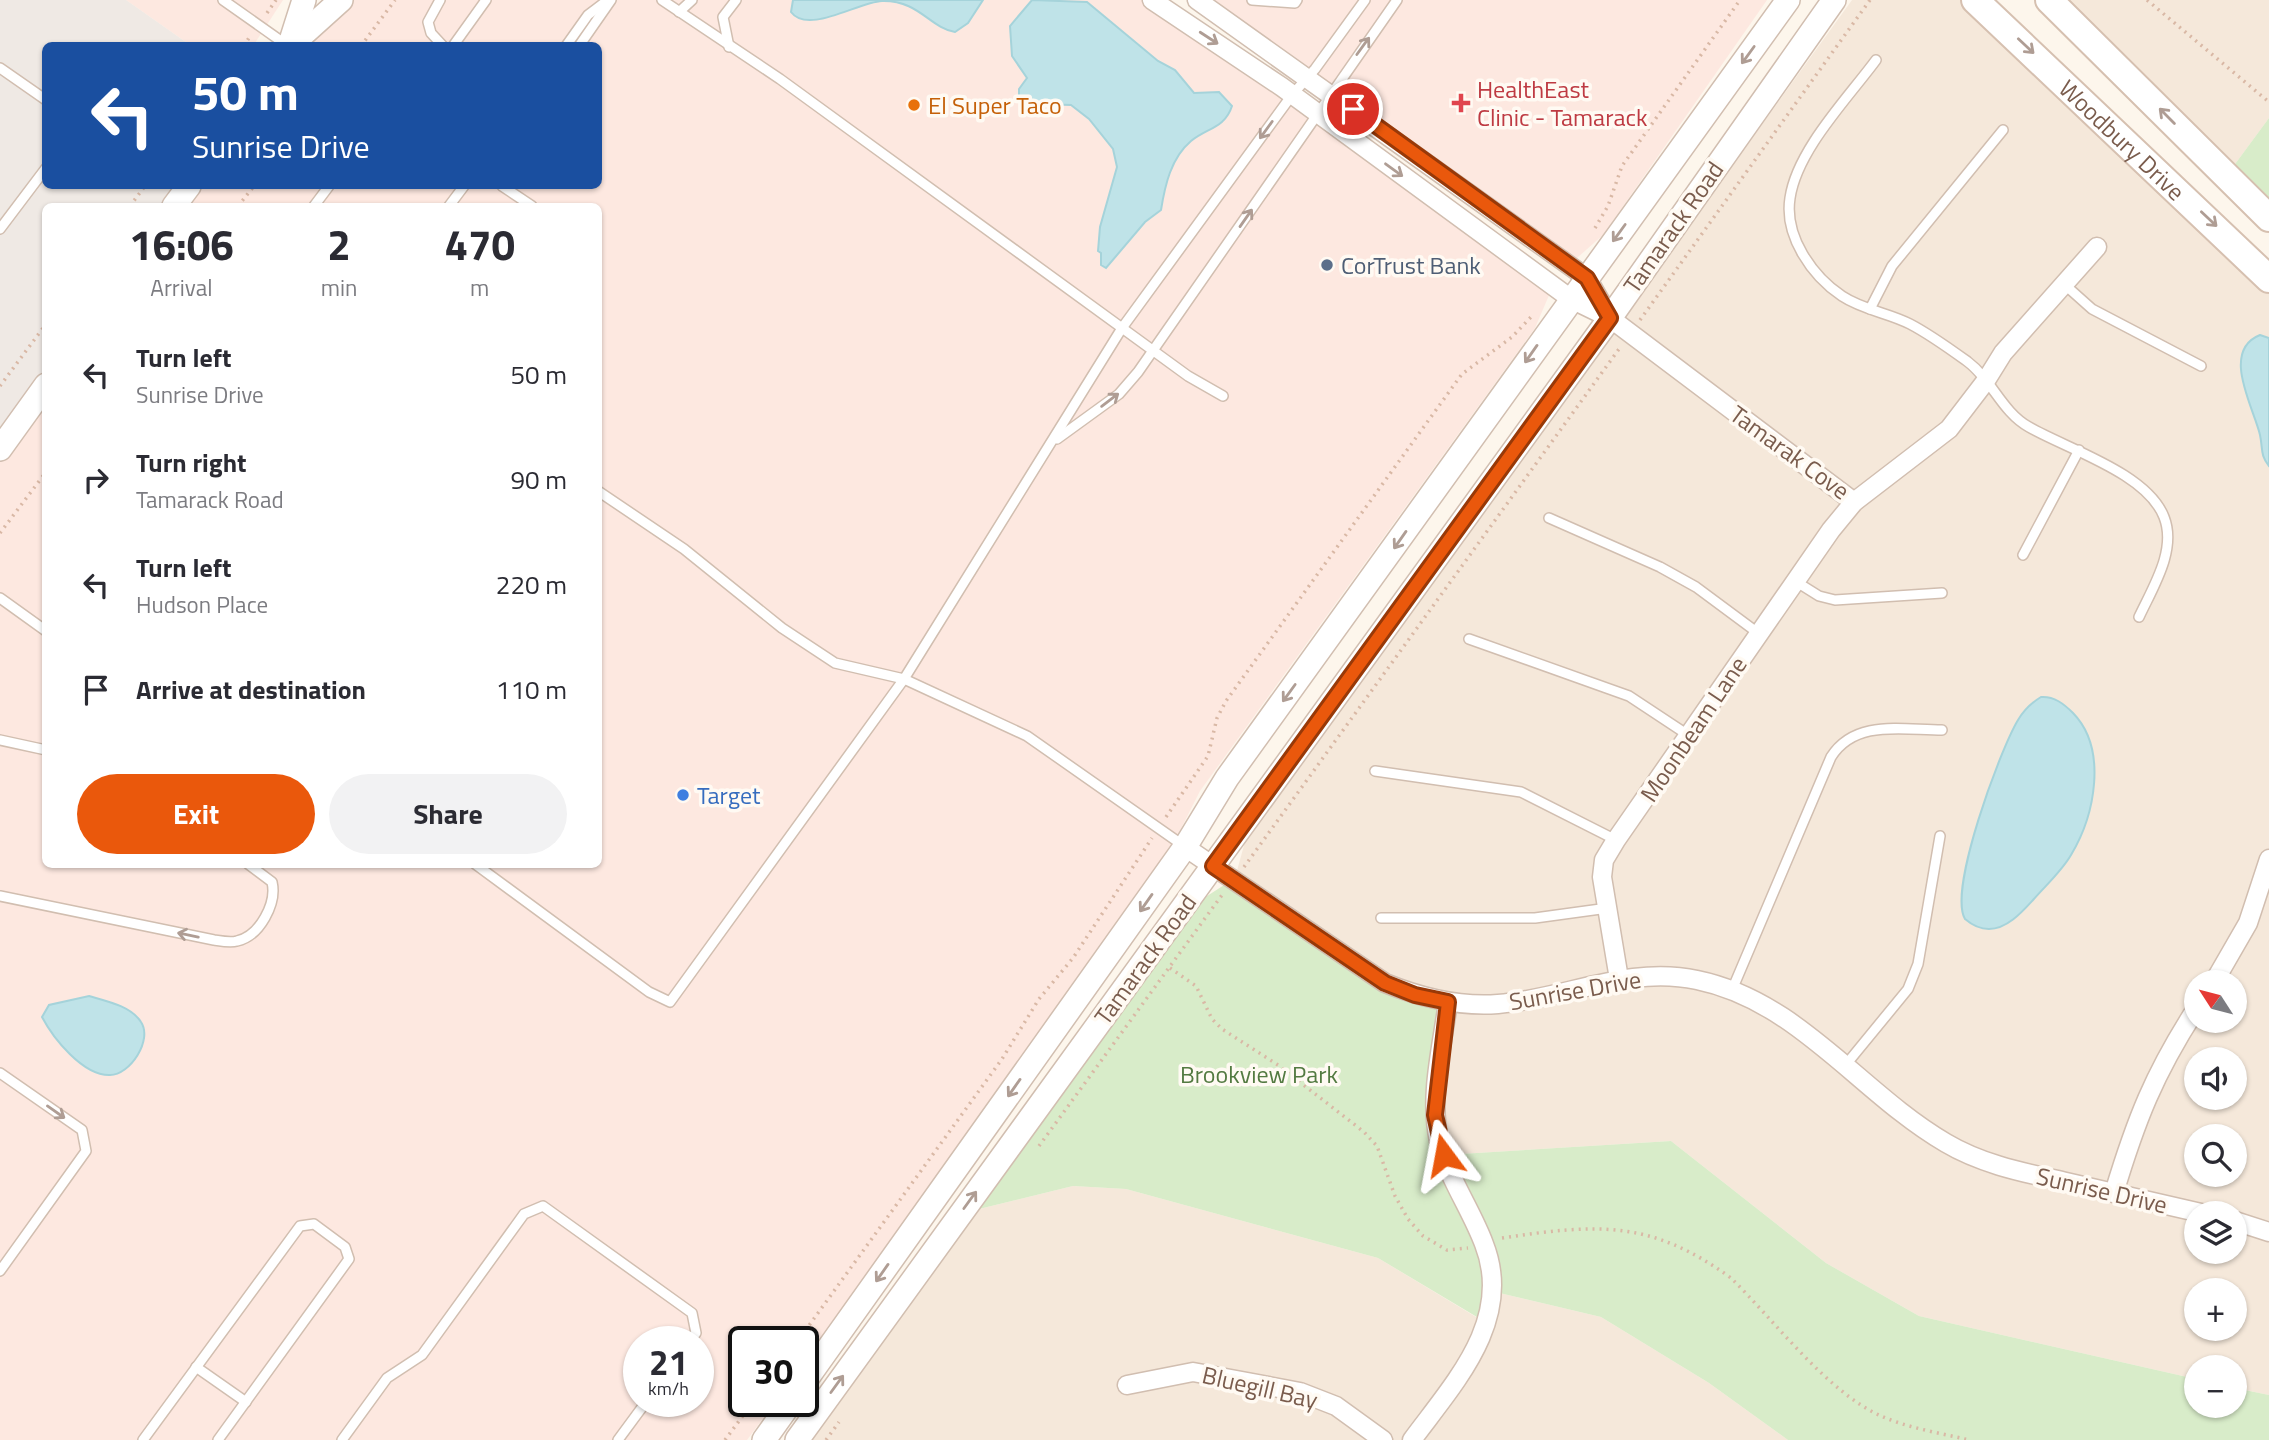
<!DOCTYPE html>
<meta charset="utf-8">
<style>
:root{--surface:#fff;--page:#f2f2f3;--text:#2b2b33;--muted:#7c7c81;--accent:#ea580c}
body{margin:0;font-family:"Titillium Web",sans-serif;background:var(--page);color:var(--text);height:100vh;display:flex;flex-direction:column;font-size:26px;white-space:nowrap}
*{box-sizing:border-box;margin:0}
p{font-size:23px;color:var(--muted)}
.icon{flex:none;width:38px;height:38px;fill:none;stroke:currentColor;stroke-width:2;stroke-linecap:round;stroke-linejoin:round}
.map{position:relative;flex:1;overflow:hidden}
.details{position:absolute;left:42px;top:203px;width:560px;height:665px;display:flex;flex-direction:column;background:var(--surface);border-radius:10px;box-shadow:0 2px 5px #0004}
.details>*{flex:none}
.top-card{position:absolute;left:42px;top:42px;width:560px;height:147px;border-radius:10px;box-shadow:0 2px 5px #0004;background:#1a4fa0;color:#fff;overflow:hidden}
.needle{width:46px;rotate:306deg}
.controls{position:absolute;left:2184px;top:970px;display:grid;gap:14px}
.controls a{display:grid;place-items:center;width:63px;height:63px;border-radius:50%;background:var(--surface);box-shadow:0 2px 5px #0004;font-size:35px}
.speed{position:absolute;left:623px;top:1326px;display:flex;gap:14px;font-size:35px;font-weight:700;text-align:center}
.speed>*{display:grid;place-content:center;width:91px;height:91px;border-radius:50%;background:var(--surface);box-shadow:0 2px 5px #0004;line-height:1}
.speed small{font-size:18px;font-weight:400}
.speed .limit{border:4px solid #111;border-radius:10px;background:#fff;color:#111}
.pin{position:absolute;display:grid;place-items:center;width:60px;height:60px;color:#fff;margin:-30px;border:4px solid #fff;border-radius:50%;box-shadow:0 2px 7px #0007}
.me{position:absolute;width:77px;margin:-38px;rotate:347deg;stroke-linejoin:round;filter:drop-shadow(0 0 5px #0008)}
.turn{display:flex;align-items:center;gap:24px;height:147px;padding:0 35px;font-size:32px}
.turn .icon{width:91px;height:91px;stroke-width:2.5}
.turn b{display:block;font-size:49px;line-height:60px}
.eta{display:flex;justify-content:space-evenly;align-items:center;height:119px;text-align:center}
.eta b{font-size:42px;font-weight:700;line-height:49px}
.button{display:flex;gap:14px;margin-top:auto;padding:14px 35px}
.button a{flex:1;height:80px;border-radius:42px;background:var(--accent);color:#fff;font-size:28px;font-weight:700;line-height:80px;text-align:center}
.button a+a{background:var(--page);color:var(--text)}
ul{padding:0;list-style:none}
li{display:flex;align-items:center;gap:21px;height:105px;padding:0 35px}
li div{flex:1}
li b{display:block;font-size:26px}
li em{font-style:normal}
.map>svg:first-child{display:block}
.residential{fill:#f5e8da;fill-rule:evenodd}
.commercial{fill:#fde8e0;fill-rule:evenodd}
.industrial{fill:#efe9e4}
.green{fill:#d8ecc9}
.water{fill:#bfe3e8;stroke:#a5d3da;stroke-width:2}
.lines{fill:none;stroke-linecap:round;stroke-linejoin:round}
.service-casing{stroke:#d1beb0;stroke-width:12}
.minor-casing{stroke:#d1beb0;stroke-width:21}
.tertiary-casing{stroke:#d1beb0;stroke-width:26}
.secondary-casing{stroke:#d6c0b0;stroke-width:30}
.path{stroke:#d9b8a5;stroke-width:3.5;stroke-dasharray:2 5;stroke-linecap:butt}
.service{stroke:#fff;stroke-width:9}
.minor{stroke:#fff;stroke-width:18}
.tertiary{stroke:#fff;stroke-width:23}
.secondary{stroke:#fff;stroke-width:26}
.oneway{stroke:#af9d94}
.route-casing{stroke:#983908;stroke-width:18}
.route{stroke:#ea580c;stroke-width:12}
.health-dot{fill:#e0444e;stroke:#fffaf3;stroke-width:2.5}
.food-dot{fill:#e8710a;stroke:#fffaf3;stroke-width:2.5}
.service-dot{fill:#5c6f8a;stroke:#fffaf3;stroke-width:2.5}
.shop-dot{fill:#3f7fe0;stroke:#fffaf3;stroke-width:2.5}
.labels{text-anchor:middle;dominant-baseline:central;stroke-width:7;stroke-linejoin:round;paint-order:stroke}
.health-label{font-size:24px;fill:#be3a42;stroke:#fffaf3;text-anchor:start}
.food-label{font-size:24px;fill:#c56008;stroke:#fffaf3;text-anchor:start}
.street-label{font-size:24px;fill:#7a5c4d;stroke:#fffaf3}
.service-label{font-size:24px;fill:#4e5e75;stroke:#fffaf3;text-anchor:start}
.shop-label{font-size:24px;fill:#366cbe;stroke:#fffaf3;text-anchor:start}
.park-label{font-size:24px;fill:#537a41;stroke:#fffaf3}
</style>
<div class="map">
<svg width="2269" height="1440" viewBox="0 0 2269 1440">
<rect width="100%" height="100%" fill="#fdf6ec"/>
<g class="residential">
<path d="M 1852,0 L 1975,0 L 2269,279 L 2269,1395 L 2235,1388 L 2235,1367 L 2196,1367 L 2196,1379 L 1919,1316 L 1826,1263 L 1671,1141 L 1444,1155 L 1415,995 L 1235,878 L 1246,838 ZM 2196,982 L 2235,982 L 2235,1020 L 2196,1020 ZM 2196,1059 L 2235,1059 L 2235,1097 L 2196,1097 ZM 2196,1136 L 2235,1136 L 2235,1174 L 2196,1174 ZM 2196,1213 L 2235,1213 L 2235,1251 L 2196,1251 ZM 2196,1290 L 2235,1290 L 2235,1328 L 2196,1328 Z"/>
<polygon points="2049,0 2269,0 2269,118 2227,175"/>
<polygon points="1073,1186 1126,1189 1378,1258 1486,1323 1491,1291 1601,1317 1709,1383 1788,1440 812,1440 979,1209"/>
</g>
<g class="commercial">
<polygon points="126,0 283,0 253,46 190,45"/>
<path d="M 341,0 L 1152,0 L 1553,286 L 1535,328 L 1200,791 L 1161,868 L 803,1362 L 803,1342 L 744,1342 L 744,1402 L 775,1402 L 747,1440 L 0,1440 L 0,449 L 45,385 L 46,864 L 598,864 L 598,206 L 174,206 L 189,186 L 598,186 L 598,46 L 290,45 ZM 639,1342 L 698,1342 L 698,1402 L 639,1402 Z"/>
<polygon points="1197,0 1767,0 1603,235 1569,265"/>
</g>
<polygon class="industrial" points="0,0 126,0 190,45 46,46 46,186 189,186 174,206 46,206 45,385 0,449"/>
<g class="green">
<polygon points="2269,118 2269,218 2227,175"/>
<polygon points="1235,878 1361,967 1448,1002 1437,1091 1444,1155 1671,1141 1826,1263 1919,1316 2196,1379 2196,1405 2235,1405 2235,1388 2269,1395 2269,1440 1788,1440 1709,1383 1601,1317 1491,1291 1487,1323 1378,1258 1126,1189 1073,1186 979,1209 1204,898"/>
</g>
<g class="water">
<path d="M 793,0 L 983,0 L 968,23 L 955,32 C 930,28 919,0 882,1 C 858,2 808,35 791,12 Z"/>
<path d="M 1032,0 L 1087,2 L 1158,61 L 1175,70 L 1194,93 L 1219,92 L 1232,106 C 1225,128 1207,128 1191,141 C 1171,158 1165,185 1161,210 L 1145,222 L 1106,268 L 1101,265 L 1101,253 L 1098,251 L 1100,227 L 1117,167 L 1113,149 L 1089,119 L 1071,105 L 1041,104 L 1019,96 L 1019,89 L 1027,78 L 1012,56 L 1010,26 Z"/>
<path d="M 2260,335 L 2269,338 L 2269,466 C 2260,455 2263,449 2260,435 C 2254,408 2220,351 2260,335 Z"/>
<path d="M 2041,697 C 2054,696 2064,704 2073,713 C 2108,749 2095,815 2071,855 C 2061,872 2046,885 2033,900 C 2022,912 2007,929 1989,929 C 1980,929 1972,925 1965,919 C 1948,890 2000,750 2018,720 C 2024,710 2031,703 2041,697 Z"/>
<path d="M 89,996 C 106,1001 131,1006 141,1022 C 153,1040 130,1075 110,1075 C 83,1076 53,1038 42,1017 L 49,1005 Z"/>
</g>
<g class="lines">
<g class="service-casing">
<g id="service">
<polyline points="223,0 288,46"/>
<polyline points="440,0 428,22 431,33 443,46"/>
<polyline points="662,0 780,79 1188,376 1223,396"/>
<polyline points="1252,0 1295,3 1297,0"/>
<polyline points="679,12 692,0"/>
<polyline points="453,46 486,0"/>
<polyline points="566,46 588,15 608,0"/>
<polyline points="579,46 611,0"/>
<polyline points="729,47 723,17 736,0"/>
<path d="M 1876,60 C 1848,98 1797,150 1790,198 C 1784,236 1812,276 1842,296 C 1863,310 1889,313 1910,324 C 1931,335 1950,349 1968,362 C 1992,380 2002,412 2029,427 C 2067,449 2147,473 2164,517 C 2177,550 2153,587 2139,617"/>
<polyline points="0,68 46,100"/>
<polyline points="502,186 532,206"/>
<polyline points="314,206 329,186"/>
<polyline points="449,206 464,186"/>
<polyline points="0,229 46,168"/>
<polyline points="2064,284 2092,309 2201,366"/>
<polyline points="1870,309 1892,266 2003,130"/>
<polyline points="1057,439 1119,394 1138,372 1397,0"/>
<polyline points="598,491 684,549 782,628 835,663 904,679 1027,736 1184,846"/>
<polyline points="1549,518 1660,567 1696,587 1758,633"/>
<polyline points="2023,555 2079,450"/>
<polyline points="1795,581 1819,596 1835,600 1942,593"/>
<polyline points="0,598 46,631"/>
<polyline points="1469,639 1629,696 1688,735"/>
<polyline points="0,740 46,750"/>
<polyline points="1375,771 1521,792 1616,840"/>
<polyline points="475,864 649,992 670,1002 904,679 1122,328 1292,95 1315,69 1365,0"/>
<path d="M 0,896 L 214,940 C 221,941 230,943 237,941 C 260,936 277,903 272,882 L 248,864"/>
<polyline points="1381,918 1535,918 1608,908"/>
<path d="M 1732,990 L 1831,757 C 1855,719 1902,730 1942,730"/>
<polyline points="1844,1067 1908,989 1918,964 1940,836"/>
<polyline points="0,1073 82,1130 86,1151 0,1271"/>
<polyline points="196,1367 246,1402"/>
<polyline points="143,1440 300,1226 314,1224 345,1247 349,1259 218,1440"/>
<polyline points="342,1440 387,1378 422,1355 524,1214 543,1206 692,1313 696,1333 689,1342"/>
<polyline points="618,1440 646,1402"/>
</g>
</g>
<g class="minor-casing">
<g id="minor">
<polyline points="1152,0 1282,87 1571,299 1610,318 1854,502"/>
<polyline points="1197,0 1587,278 1610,318"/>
<path d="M 1185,847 L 1385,983 C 1422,998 1459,1007 1498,1004 C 1565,999 1628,965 1697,980 C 1799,1001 1860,1093 1946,1143 C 1983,1165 2026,1173 2066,1182 C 2111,1192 2156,1203 2201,1213"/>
<polyline points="1619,979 1602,877 1604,860 1616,840 1831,530 1854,502 1949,429 1985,382 2003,353 2097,247"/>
<polyline points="2214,982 2248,923 2269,859"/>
<path d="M 2114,1193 C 2136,1120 2154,1074 2196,1009"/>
<polyline points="2235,1221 2269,1232"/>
<polyline points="1127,1385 1193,1372 1300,1392 1336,1406 1383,1440"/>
<path d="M 1412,1440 C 1454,1383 1514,1320 1484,1244 C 1471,1209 1448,1178 1439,1141 C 1429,1096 1442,1047 1448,1002"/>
</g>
</g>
<g class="tertiary-casing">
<g id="tertiary">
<polyline points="290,44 304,0"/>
<polyline points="290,46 341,0"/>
<polyline points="174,206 189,186"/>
<polyline points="0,449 46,385"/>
<polyline points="803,1384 1185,847 1227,778 1788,0"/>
<polyline points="764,1440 791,1402"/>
<polyline points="797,1440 1610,318 1834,0"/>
</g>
</g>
<g class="secondary-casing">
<g id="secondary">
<path id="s1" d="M 1975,0 L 2269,279"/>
<polyline points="2049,0 2269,218"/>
</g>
</g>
<g class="path">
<polyline points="2147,0 2269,102"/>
<polyline points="267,13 276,0"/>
<polyline points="244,46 250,36"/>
<polyline points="361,46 395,0"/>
<polyline points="130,206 145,186"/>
<polyline points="238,206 254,186"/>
<polyline points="1595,228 1608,206 1622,166 1740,0"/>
<polyline points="1640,320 1870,0"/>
<polyline points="0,386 46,324"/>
<polyline points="0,533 46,472"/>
<polyline points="1166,817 1208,756 1217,718 1226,701 1454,385 1462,374 1512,337 1531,317"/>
<polyline points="1244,867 1619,349"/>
<polyline points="1170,968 1196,986 1212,1019 1222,1029 1278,1065 1364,1132 1377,1146 1395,1196 1408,1219 1423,1236 1447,1250 1468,1248"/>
<polyline points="1039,1146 1222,895"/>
<path d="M 1502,1238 C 1596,1224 1650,1219 1731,1278 C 1774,1320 1827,1392 1881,1416 C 1908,1428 1940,1433 1969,1440"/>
<polyline points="797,1342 1002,1059 1039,999 1073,958 1152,838"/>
<polyline points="725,1440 753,1402"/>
<polyline points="826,1440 839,1422"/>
</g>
<use href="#service" class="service"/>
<use href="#minor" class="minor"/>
<use href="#tertiary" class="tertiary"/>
<use href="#secondary" class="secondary"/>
</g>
<defs><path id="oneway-shaft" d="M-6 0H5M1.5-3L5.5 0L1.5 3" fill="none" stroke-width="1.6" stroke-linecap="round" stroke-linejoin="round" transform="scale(1.75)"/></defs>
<g class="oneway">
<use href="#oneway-shaft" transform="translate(1209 38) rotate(33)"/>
<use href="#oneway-shaft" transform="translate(1363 46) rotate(-54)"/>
<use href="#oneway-shaft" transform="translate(2026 46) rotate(43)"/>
<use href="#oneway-shaft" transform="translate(1748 55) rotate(126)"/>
<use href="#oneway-shaft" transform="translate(2167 116) rotate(-135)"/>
<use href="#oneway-shaft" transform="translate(1266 130) rotate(126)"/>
<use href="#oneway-shaft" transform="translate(1394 170) rotate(36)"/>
<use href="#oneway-shaft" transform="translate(1246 218) rotate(-55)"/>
<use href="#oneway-shaft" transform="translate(2209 219) rotate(43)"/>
<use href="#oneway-shaft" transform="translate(1619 233) rotate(126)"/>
<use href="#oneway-shaft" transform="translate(1531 354) rotate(125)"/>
<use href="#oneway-shaft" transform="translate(1110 400) rotate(-37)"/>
<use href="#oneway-shaft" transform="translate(1400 540) rotate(125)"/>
<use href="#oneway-shaft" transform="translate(1289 693) rotate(126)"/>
<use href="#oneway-shaft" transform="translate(1146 903) rotate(125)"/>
<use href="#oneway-shaft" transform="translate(188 935) rotate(-168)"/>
<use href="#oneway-shaft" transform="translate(1014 1088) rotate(125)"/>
<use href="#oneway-shaft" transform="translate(56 1112) rotate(35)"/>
<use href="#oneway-shaft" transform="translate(970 1200) rotate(-54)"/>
<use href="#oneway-shaft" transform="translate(882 1273) rotate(125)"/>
<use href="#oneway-shaft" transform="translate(837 1384) rotate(-54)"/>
</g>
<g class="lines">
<g class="route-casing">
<polyline id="route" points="1353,109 1587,278 1610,318 1213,866 1385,983 1415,995 1448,1002 1435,1115 1444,1155"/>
</g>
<use href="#route" class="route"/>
</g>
<path class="health-dot" d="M1457.5 92.5h7v7h7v7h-7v7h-7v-7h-7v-7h7z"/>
<circle class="food-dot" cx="914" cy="105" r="7"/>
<circle class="service-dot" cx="1327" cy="265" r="7"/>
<circle class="shop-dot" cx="683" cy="795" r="7"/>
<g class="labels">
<g class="health-label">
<text x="1477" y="89">HealthEast<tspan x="1477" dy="28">Clinic - Tamarack</tspan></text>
</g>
<g class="food-label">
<text x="928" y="105">El Super Taco</text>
</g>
<g class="street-label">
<text stroke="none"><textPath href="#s1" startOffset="203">Woodbury Drive</textPath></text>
<text transform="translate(1673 227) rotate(-55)">Tamarack Road</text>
<text transform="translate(1790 452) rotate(36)">Tamarak Cove</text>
<text transform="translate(1693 729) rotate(-56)">Moonbeam Lane</text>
<text transform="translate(1145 959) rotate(-54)">Tamarack Road</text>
<text transform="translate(1575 990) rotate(-10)">Sunrise Drive</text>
<text transform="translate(2102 1190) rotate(13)">Sunrise Drive</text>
<text transform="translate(1260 1387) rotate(13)">Bluegill Bay</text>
</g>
<g class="service-label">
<text x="1341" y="265">CorTrust Bank</text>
</g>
<g class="shop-label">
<text x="697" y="795">Target</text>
</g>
<g class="park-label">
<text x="1259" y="1074">Brookview Park</text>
</g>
</g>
</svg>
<div class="controls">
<a><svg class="needle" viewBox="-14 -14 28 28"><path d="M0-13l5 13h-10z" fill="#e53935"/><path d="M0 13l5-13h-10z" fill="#7c7c81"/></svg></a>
<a><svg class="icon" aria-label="sound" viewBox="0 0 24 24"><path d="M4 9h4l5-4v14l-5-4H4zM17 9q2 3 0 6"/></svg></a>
<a><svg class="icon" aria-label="search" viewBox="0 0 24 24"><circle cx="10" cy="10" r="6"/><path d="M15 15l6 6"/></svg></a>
<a><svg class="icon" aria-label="layers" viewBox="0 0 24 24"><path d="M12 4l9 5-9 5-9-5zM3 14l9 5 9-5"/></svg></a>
<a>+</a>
<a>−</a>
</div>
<div class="speed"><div>21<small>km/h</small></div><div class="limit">30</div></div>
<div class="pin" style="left:1353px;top:109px;background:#d93025"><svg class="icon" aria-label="arrive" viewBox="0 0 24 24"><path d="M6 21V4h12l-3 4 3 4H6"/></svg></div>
<svg class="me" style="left:1444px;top:1155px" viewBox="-20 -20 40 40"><path d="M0-17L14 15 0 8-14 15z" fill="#ea580c" stroke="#fff" stroke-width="4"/></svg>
<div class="top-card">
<div class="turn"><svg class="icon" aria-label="left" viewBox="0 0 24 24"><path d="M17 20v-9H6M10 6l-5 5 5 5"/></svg><div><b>50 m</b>Sunrise Drive</div></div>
</div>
<section class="details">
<div class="eta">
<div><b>16:06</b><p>Arrival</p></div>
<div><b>2</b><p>min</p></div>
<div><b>470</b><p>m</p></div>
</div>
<ul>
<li><svg class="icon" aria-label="left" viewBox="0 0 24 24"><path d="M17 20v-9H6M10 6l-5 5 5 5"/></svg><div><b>Turn left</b><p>Sunrise Drive</p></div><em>50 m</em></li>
<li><svg class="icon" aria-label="right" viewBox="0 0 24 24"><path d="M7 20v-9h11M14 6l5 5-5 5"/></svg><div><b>Turn right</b><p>Tamarack Road</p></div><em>90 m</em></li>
<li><svg class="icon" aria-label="left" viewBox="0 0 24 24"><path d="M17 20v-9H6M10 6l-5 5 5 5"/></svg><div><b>Turn left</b><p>Hudson Place</p></div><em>220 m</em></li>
<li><svg class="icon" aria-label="arrive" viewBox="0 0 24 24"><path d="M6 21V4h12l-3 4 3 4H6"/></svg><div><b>Arrive at destination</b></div><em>110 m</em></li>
</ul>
<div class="button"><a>Exit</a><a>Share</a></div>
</section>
</div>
